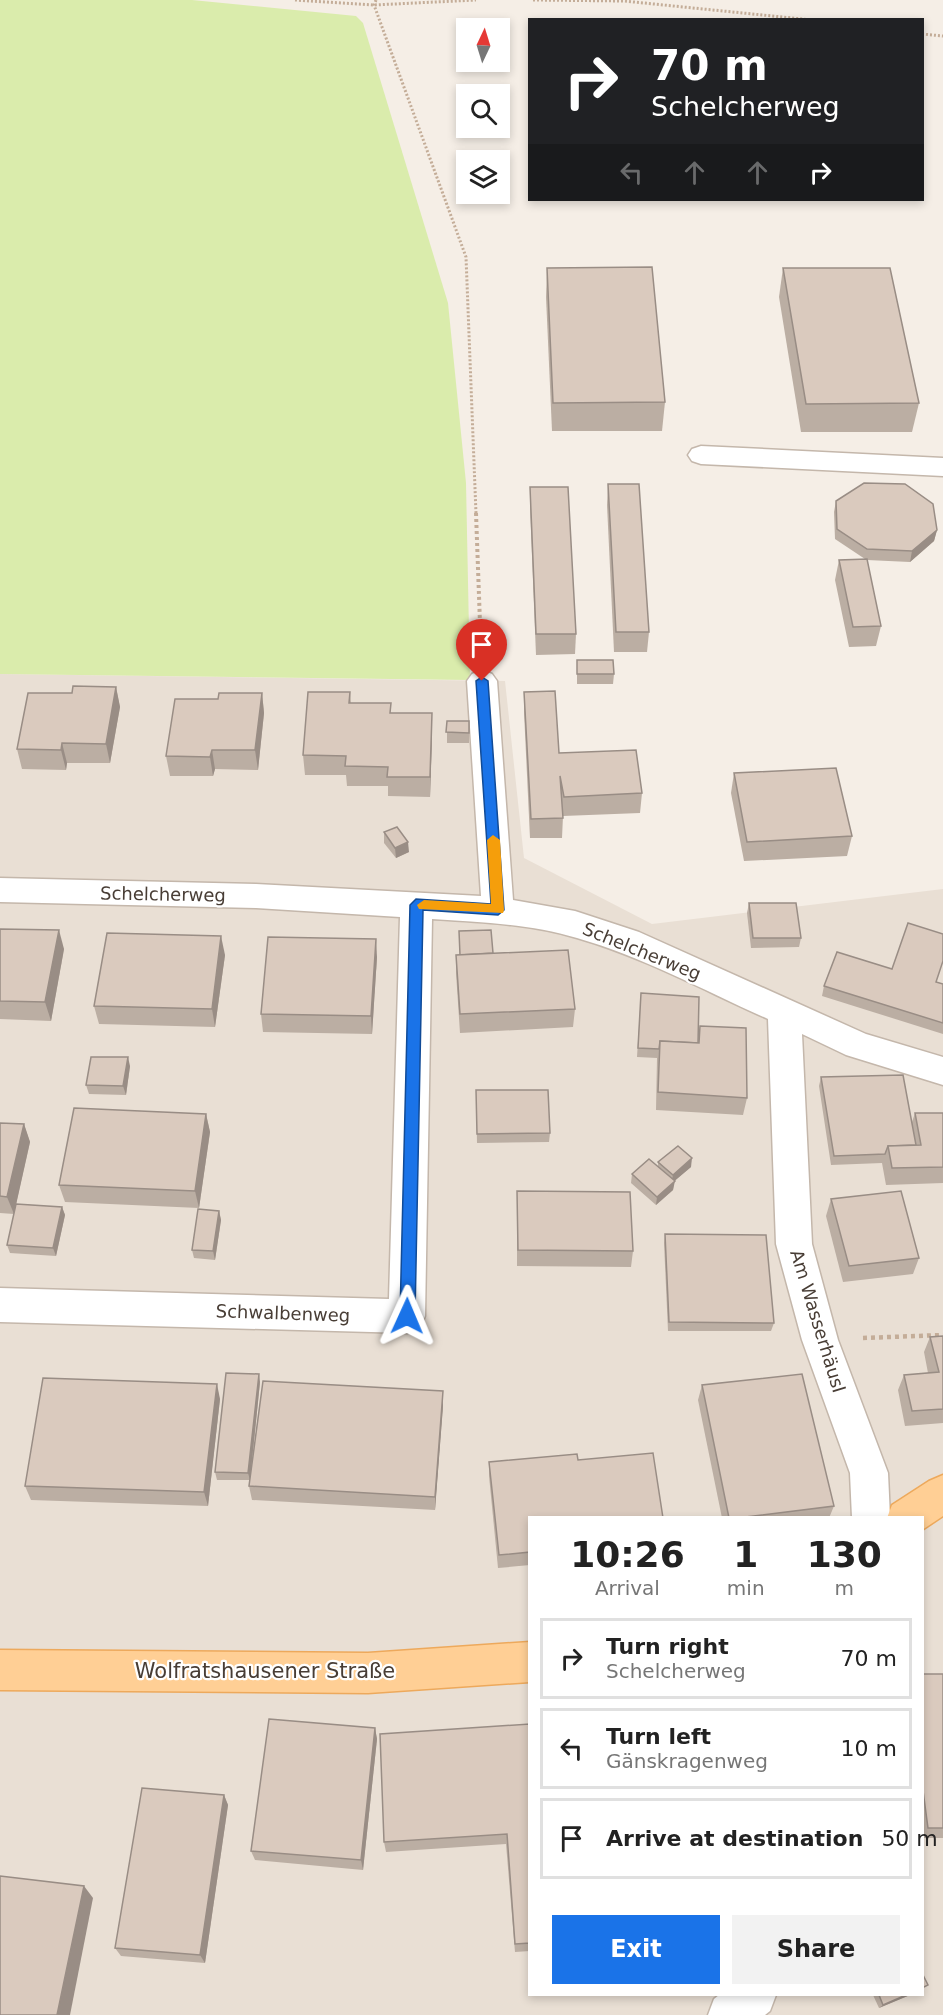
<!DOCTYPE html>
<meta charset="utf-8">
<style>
:root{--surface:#fff;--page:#f2f2f2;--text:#222;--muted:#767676;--line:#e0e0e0;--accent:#1a73e8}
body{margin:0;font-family:"DejaVu Sans",sans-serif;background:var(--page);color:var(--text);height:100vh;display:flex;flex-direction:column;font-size:22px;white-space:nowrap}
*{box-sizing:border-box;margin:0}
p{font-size:20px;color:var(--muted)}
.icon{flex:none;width:33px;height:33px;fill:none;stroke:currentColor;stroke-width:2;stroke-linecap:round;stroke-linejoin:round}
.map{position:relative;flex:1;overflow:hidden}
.sheet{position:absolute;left:528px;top:1516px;width:396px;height:480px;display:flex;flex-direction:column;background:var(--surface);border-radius:0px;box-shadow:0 3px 9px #0003}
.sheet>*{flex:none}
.banner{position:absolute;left:528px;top:18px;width:396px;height:183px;border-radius:0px;box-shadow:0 3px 9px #0003;background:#202124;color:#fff;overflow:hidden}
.needle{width:39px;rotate:4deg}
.fabs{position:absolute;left:456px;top:18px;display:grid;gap:12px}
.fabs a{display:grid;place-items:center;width:54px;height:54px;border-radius:0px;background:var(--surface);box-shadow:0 3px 9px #0003;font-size:30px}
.pin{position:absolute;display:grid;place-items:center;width:51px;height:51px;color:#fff;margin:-62px -26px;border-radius:50% 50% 50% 0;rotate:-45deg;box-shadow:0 0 6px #0007}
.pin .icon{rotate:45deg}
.me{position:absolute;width:66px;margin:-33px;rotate:1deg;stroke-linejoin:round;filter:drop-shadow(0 0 4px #0008)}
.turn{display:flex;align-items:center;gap:21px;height:126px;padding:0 24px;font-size:27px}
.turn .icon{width:78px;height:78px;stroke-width:2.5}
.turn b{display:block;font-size:42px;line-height:51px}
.lanes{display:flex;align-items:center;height:57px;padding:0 24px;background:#0003;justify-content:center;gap:30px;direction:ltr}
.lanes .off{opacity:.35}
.eta{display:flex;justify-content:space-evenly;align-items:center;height:102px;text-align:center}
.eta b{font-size:36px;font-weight:800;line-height:42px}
.button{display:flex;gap:12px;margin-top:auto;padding:12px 24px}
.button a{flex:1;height:69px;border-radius:0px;background:var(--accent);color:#fff;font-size:24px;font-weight:800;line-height:69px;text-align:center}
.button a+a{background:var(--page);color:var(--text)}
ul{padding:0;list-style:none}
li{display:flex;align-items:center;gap:18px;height:81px;margin:0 12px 9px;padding:0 12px;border:3px solid var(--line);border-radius:0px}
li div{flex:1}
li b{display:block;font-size:22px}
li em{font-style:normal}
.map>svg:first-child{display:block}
.residential{fill:#e9dfd4;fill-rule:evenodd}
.green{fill:#daecac}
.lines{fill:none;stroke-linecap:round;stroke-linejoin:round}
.minor-casing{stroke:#c4b7ab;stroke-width:3}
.major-casing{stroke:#eda95c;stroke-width:3}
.path-far2{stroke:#c4ad98;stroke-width:3;stroke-dasharray:2 2;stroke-linecap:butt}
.path-far1{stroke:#c4ad98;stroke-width:4;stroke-dasharray:3 3;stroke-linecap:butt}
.path{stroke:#c4ad98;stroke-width:4.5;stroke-dasharray:4 4;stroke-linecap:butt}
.minor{fill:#fff;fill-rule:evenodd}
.major{fill:#ffcf95;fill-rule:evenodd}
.wall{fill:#bbaea3}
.shaded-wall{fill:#998d85}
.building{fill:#dacabe;stroke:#998d85;stroke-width:1.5}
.route{fill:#1a73e8;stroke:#114b97;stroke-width:1.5}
.slow{fill:#f59e0b}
.labels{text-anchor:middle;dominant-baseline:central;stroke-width:4.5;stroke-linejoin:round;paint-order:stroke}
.street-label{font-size:18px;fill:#483d35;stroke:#fff}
.near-street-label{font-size:21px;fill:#483d35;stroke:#fff}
</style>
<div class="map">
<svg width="943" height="2015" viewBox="0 0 943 2015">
<rect width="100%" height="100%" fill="#f5eee6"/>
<path class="residential" d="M 0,674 L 505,681 L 524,858 L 652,924 L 943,889 L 943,2015 L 0,2015 ZM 530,1518 L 922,1518 L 922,1995 L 530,1995 Z"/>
<polygon class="green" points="0,0 192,0 356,16 363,23 448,303 466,483 470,680 0,674"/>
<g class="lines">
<g class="minor-casing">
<g id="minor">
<polygon points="701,446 943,458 943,476 701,464 692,461 688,455 692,449"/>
<path d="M 482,670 L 492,674 L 497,681 L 513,900 L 575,911 L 639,932 L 866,1034 L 943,1057 L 943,1085 L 846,1055 L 802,1034 L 812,1244 L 838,1340 L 888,1473 L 890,1518 L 852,1518 L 850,1473 L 802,1340 L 776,1244 L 768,1019 C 705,991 643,957 577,938 C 531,924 480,922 432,919 L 425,1316 L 420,1328 L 407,1333 L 0,1322 L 0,1288 L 389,1299 L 400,917 L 256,908 L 0,902 L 0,878 L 256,884 L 481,896 L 467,681 L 472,674 Z"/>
<polygon points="719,1995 776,1995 770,2011 765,2015 708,2015 714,1999"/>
</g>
</g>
<g class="major-casing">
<g id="major">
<polygon points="943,1475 943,1516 922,1530 922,1518 887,1518 892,1505 929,1481"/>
<polygon points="530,1642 530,1682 368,1693 0,1690 0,1650 368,1653"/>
</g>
</g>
<g class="path-far2">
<polyline points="295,0 374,5 476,0"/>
<polyline points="376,0 374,5 466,257 476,514"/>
<polyline points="533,0 624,1 812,20"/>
<polyline points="922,34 943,36"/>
</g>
<polyline class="path-far1" points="476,513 481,651"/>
<polyline class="path" points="863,1338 943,1335"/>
<use href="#minor" class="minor"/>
<use href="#major" class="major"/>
</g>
<g class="wall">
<polygon points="547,268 665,402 662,431 552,431 546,297"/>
<polygon points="783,268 919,403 912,432 801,432 779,297"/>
<polygon points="608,484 649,632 647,652 614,652 607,505"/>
<polygon points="530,487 576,634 575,654 536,655 530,507"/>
<polygon points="836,501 937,530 934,541 910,562 867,560 881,626 876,646 849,647 835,580 839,560 865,559 835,539 834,512"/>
<polygon points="577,660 614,674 613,684 577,684"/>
<polygon points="116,687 120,707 110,763 67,763 66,770 22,769 17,749 72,693"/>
<polygon points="350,692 351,703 392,713 432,733 430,797 388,796 388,786 347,786 346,775 305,775 303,755"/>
<polygon points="524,692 559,753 642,793 640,813 563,816 562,838 530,838 524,712"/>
<polygon points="262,693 264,713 258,770 215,769 213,776 170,776 166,756 218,699"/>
<rect x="447" y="721" width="22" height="22"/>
<polygon points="734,773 852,836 847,856 744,861 731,793"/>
<polygon points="384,832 409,852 396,858 384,843"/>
<polygon points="749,903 801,938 799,947 751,948 747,913"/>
<polygon points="0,929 64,949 51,1021 0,1019"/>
<polygon points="459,931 493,953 575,1009 573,1027 460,1033 456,973 456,955 460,955"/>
<polygon points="225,955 215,1027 99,1024 94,1006"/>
<polygon points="377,957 372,1034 263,1032 261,1014"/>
<polygon points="936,982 943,984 943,1034 822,996 824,986"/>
<polygon points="641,993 698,1035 700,1026 747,1098 743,1115 656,1110 657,1058 637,1057"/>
<polygon points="130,1066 126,1095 89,1094 86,1085"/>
<polygon points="821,1077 912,1122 915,1113 943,1113 943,1183 886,1185 882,1163 831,1165 819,1086"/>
<polygon points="476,1090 550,1133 549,1142 477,1143"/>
<polygon points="206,1114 210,1132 199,1208 65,1202 59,1185"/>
<polygon points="0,1123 24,1124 30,1142 16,1204 62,1207 65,1215 56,1256 10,1253 7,1245 14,1214 0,1213"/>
<polygon points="658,1162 691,1167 674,1181 673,1190 656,1205 631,1183 632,1174 658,1167"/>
<polygon points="517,1191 633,1251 631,1267 517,1266"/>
<polygon points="831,1199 919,1258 913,1274 843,1282 826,1216"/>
<polygon points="219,1211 221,1220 215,1260 194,1258 192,1250"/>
<polygon points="665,1234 774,1323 771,1331 668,1331 664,1243"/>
<polygon points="943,1336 943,1423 905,1426 898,1390 904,1375 928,1373 924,1352 930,1337"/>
<polygon points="260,1382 251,1472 443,1406 435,1510 252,1500 249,1486 250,1480 217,1480 215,1472"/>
<polygon points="702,1385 834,1506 829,1518 722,1518 698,1400"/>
<polygon points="220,1399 208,1506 31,1500 25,1486"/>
<polygon points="489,1462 530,1518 530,1565 498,1568 489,1476"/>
<rect x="922" y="1674" width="21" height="164"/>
<polygon points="530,1724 530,1951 515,1952 506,1844 386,1852 384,1842"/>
<polygon points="375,1728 377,1739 363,1870 255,1860 251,1851"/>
<polygon points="224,1795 228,1805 205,1963 121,1956 115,1948"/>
<polygon points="873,1995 910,1995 879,2008"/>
</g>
<g class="shaded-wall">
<polygon points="937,530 934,541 910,562 912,551"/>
<polygon points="116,687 120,707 110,763 106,744"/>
<polygon points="262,693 264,713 258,770 255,750"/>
<polygon points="432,713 432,733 430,797 430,777"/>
<polygon points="62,743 67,763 66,770 61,750"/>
<polygon points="212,750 215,769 213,776 210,757"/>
<polygon points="408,842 409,852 396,858 395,848"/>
<polygon points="59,930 64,949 51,1021 45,1002"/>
<polygon points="221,936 225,955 215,1027 212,1009"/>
<polygon points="376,939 377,957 372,1034 371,1016"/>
<polygon points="128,1057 130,1066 126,1095 123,1086"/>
<polygon points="206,1114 210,1132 199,1208 195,1191"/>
<polygon points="24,1124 30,1142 14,1214 7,1197"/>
<polygon points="692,1158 691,1167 671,1184 673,1175"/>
<polygon points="675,1181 673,1190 656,1205 657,1197"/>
<polygon points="62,1207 65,1215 56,1256 53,1248"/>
<polygon points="219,1211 221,1220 215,1260 213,1251"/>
<polygon points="259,1374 260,1382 250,1480 248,1473"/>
<polygon points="217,1384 220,1399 208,1506 204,1492"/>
<polygon points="443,1391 443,1406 435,1510 435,1497"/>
<polygon points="375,1728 377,1739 363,1870 361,1860"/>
<polygon points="224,1795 228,1805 205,1963 200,1955"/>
<polygon points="84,1886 93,1898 70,2015 57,2015"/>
<polygon points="906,1995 910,1995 879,2008 883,2005"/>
</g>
<g class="building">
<polygon points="652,267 665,402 553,403 547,268"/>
<polygon points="783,268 890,268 919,403 806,404"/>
<polygon points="864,483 905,484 933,504 937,530 912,551 867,549 837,529 836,501"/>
<polygon points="608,484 639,484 649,632 616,632"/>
<polygon points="530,487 568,487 576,634 536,634"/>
<polygon points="867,559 881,626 853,627 839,560"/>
<polygon points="577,660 613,660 614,674 577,674"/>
<polygon points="73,686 116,687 106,744 62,743 61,750 17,749 28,693 72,693"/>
<polygon points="555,691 559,753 636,750 642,793 564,797 560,776 563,818 531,819 524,692"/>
<polygon points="308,692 350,692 349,703 391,703 390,713 432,713 430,777 387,777 388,767 345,766 346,756 303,755"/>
<polygon points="219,693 262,693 255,750 212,750 210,757 166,756 175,699 218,699"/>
<polygon points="447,721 469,721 469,733 446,732"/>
<polygon points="836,768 852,836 747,842 734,773"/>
<polygon points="397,827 408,842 395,848 384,832"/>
<polygon points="749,903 796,903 801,938 753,938"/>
<polygon points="908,923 943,934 943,961 936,982 943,984 943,1023 824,986 837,952 892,969"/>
<polygon points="0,929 59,930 45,1002 0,1001"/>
<polygon points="491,930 493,953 460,955 459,931"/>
<polygon points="107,933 221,936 212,1009 94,1006"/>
<polygon points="268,937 376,939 371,1016 261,1014"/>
<polygon points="568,950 575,1009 460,1014 456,955"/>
<polygon points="641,993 699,997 698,1043 660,1041 659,1049 638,1048"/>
<polygon points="700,1026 746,1028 747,1098 658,1092 660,1041 699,1043"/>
<polygon points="91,1057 128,1057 123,1086 86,1085"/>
<polygon points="903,1075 916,1145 888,1146 885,1154 834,1156 821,1077"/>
<polygon points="476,1090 548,1090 550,1133 477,1134"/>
<polygon points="74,1108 206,1114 195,1191 59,1185"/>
<polygon points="915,1113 943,1113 943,1167 892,1168 888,1146 921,1145"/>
<polygon points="0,1123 24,1124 7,1197 0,1196"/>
<polygon points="678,1146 692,1158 673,1175 658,1162"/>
<polygon points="649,1159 675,1181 657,1197 632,1174"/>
<polygon points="517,1191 630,1192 633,1251 518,1250"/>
<polygon points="901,1191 919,1258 849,1266 831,1199"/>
<polygon points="16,1204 62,1207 53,1248 7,1245"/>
<polygon points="198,1209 219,1211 213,1251 192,1250"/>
<polygon points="665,1234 766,1235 774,1323 669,1322"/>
<polygon points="943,1336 943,1409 912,1411 904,1375 939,1372 930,1337"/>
<polygon points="226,1373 259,1374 248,1473 215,1472"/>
<polygon points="802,1374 834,1506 737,1518 729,1518 702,1385"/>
<polygon points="43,1378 217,1384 204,1492 25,1486"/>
<polygon points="263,1381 443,1391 435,1497 249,1486"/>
<polygon points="653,1453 663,1518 530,1518 530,1552 499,1555 489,1462 577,1454 578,1460"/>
<polygon points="922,1674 943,1674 943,1828 928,1828 922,1783"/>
<polygon points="269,1719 375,1728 361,1860 251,1851"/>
<polygon points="530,1724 530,1943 515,1944 507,1834 384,1842 380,1734"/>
<polygon points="142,1788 224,1795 200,1955 115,1948"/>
<polygon points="0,1876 84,1886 57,2015 0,2015"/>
<polygon points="922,1973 928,1985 922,1988"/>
<polygon points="879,1995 906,1995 883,2005"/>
</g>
<polygon class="route" points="482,677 488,681 504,910 498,915 423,910 415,1316 413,1321 407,1323 402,1321 400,1316 410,905 416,899 491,904 476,681"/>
<polygon class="slow" points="493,835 500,840 504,910 503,913 419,909 417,905 424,900 491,904 487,840"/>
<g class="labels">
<g class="street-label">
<text transform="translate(163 894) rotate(1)">Schelcherweg</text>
<text transform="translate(642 951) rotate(22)">Schelcherweg</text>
<text transform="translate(283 1313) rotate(2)">Schwalbenweg</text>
<text transform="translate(818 1321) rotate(73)">Am Wasserhäusl</text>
</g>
<g class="near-street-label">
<text x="265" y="1671">Wolfratshausener Straße</text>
</g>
</g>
</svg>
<div class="fabs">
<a><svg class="needle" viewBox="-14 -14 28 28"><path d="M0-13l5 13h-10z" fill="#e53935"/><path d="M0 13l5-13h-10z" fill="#767676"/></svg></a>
<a><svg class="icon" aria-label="search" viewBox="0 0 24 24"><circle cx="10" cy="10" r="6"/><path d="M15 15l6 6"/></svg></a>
<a><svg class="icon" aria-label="layers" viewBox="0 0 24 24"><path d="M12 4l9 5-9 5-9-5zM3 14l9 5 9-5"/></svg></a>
</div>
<div class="pin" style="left:482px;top:681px;background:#d93025"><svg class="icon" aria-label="arrive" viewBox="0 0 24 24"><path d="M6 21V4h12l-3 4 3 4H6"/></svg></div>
<svg class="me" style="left:407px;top:1316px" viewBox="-20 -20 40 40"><path d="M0-17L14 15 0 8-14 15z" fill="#1a73e8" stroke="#fff" stroke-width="4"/></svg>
<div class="banner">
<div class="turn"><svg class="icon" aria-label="right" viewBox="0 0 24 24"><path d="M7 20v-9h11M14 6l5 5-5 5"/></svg><div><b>70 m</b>Schelcherweg</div></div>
<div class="lanes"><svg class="icon off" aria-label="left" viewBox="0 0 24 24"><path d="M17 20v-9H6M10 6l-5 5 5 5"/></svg><svg class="icon off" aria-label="ahead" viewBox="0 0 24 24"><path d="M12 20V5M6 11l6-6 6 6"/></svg><svg class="icon off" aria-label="ahead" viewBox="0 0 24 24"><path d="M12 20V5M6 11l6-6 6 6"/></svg><svg class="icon" aria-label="right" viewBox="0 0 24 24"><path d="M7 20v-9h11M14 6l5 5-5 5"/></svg></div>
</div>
<section class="sheet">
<div class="eta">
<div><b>10:26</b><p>Arrival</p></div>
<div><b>1</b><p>min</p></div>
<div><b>130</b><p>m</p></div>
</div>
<ul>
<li><svg class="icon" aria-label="right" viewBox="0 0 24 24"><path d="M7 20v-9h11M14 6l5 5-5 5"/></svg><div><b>Turn right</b><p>Schelcherweg</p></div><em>70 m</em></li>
<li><svg class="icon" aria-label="left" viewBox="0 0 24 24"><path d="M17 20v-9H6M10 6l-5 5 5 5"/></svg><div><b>Turn left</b><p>Gänskragenweg</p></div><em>10 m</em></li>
<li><svg class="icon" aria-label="arrive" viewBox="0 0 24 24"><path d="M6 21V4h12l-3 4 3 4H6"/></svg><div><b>Arrive at destination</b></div><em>50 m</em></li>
</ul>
<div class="button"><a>Exit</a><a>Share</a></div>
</section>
</div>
